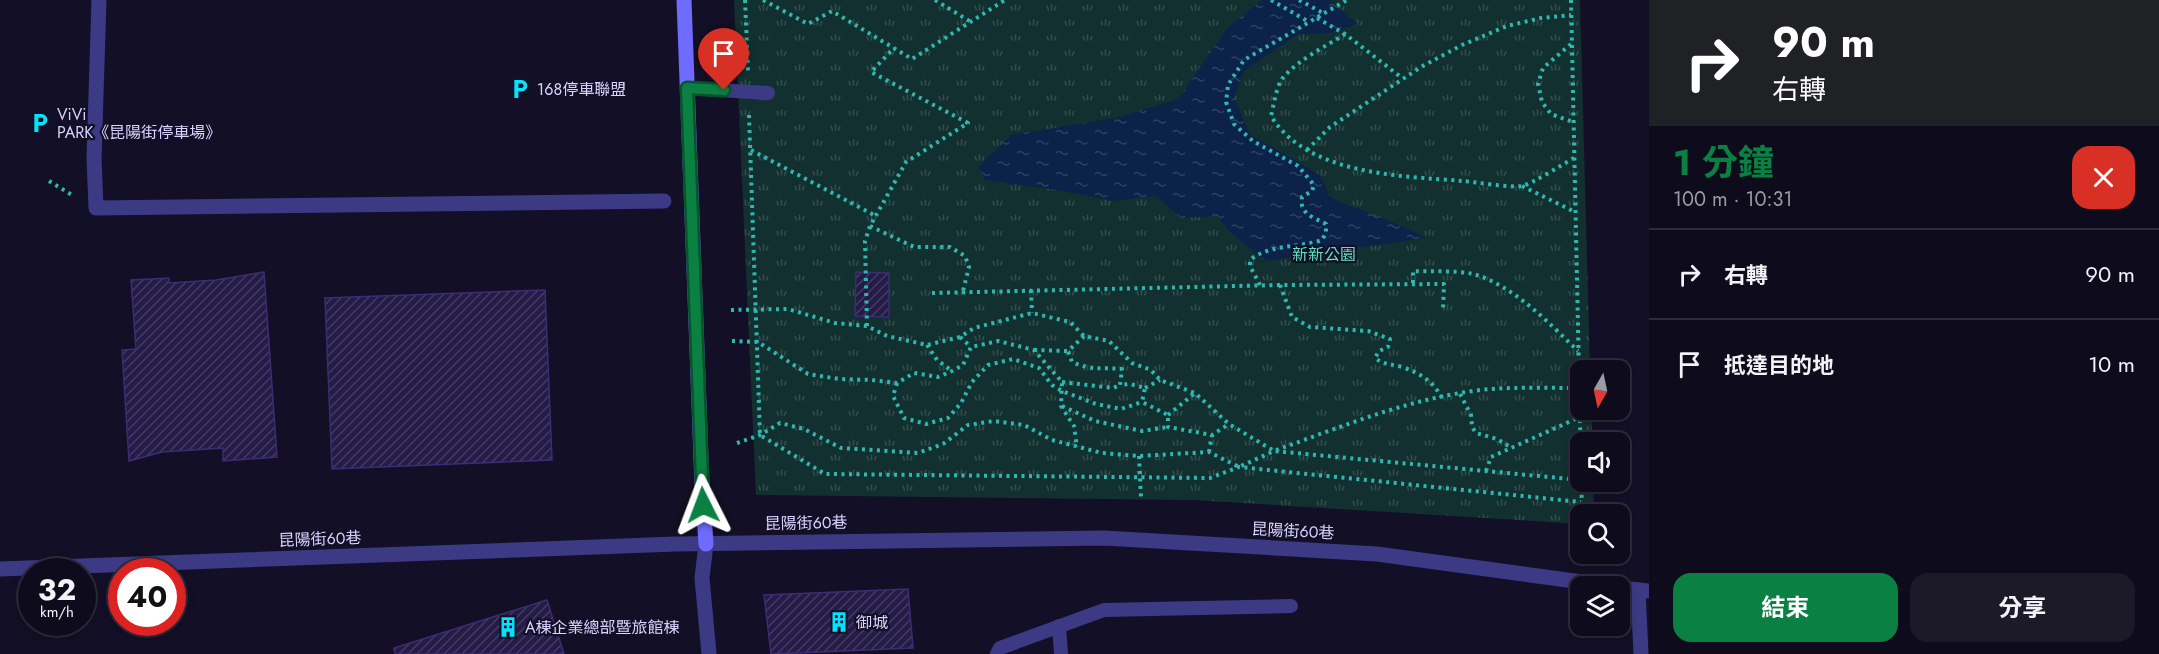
<!DOCTYPE html>
<html lang="zh-TW">
<meta charset="utf-8">
<style>
:root{--surface:#0e0b1c;--page:#1c1929;--text:#f1f3f6;--muted:#9b9ba3;--line:#2e2b3b;--accent:#0b8043}
body{margin:0;font-family:Jost,"Noto Sans TC",sans-serif;background:var(--page);color:var(--text);height:100vh;display:flex;flex-direction:column;font-size:22px;white-space:nowrap}
*{box-sizing:border-box;margin:0}
p{font-size:20px;color:var(--muted)}
.icon{flex:none;width:33px;height:33px;fill:none;stroke:currentColor;stroke-width:2;stroke-linecap:round;stroke-linejoin:round}
.map{position:relative;flex:1;overflow:hidden}
.side{display:flex;flex-direction:column;background:var(--surface);width:510px}
.side>*{flex:none}
.guide{background:#202124;color:#fff;overflow:hidden}
.needle{width:39px;rotate:189deg}
.tools{position:absolute;left:1570px;top:360px;display:grid;gap:12px}
.tools a{display:grid;place-items:center;width:60px;height:60px;border-radius:12px;background:var(--surface);box-shadow:0 3px 9px #0003,0 0 0 2px var(--line);font-size:30px}
.speed{position:absolute;left:18px;top:558px;display:flex;gap:12px;font-size:30px;font-weight:700;text-align:center}
.speed>*{display:grid;place-content:center;width:78px;height:78px;border-radius:50%;background:var(--surface);box-shadow:0 3px 9px #0003,0 0 0 2px var(--line);line-height:1}
.speed small{font-size:15px;font-weight:400}
.speed .limit{border:9px solid #d22;background:#fff;color:#111}
.pin{position:absolute;display:grid;place-items:center;width:51px;height:51px;color:#fff;margin:-62px -26px;border-radius:50% 50% 50% 0;rotate:-45deg;box-shadow:0 0 6px #0007}
.pin .icon{rotate:45deg}
.me{position:absolute;width:66px;margin:-33px;rotate:357deg;stroke-linejoin:round;filter:drop-shadow(0 0 4px #0008)}
.turn{display:flex;align-items:center;gap:21px;height:126px;padding:0 24px;font-size:27px}
.turn .icon{width:78px;height:78px;stroke-width:2.5}
.turn b{display:block;font-size:42px;line-height:51px}
.round{display:grid;place-items:center;flex:none;width:63px;height:63px;border-radius:18px;background:var(--page)}
.headline{display:flex;align-items:center;justify-content:space-between;height:102px;padding:0 24px}
h1{font-size:36px;font-weight:700;line-height:45px;color:var(--accent)}
.action{display:flex;gap:12px;margin-top:auto;padding:12px 24px}
.action a{flex:1;height:69px;border-radius:18px;background:var(--accent);color:#fff;font-size:24px;font-weight:700;line-height:69px;text-align:center}
.action a+a{background:var(--page);color:var(--text)}
ul{padding:0;list-style:none}
li{display:flex;align-items:center;gap:18px;height:90px;padding:0 24px;border-top:2px solid var(--line)}
li div{flex:1}
li b{display:block;font-size:22px}
li em{font-style:normal}
main{display:flex;flex:1;min-height:0}
.map>svg:first-child{display:block}
.park{fill:url(#park-tufts)}
.water{fill:url(#water-ripples)}
.building{fill:url(#building-hatch);stroke:#3b2d73;stroke-width:1.5}
.lines{fill:none;stroke-linecap:round;stroke-linejoin:round}
.path{stroke:#2fb8b0;stroke-width:4;stroke-dasharray:3 4.5;stroke-linecap:butt}
.lane{stroke:#3d3a85;stroke-width:14}
.street{stroke:#3d3a85;stroke-width:15}
.secondary{stroke:#6f6bff;stroke-width:15}
.route-casing{stroke:#07532c;stroke-width:15}
.route{stroke:#0b8043;stroke-width:10}
.labels{text-anchor:middle;dominant-baseline:central;stroke-width:4.5;stroke-linejoin:round;paint-order:stroke}
.poi-label{font-size:16px;fill:#d9d4ff;stroke:#130f26;text-anchor:start}
.park-label{font-size:16px;fill:#5fe0c0;stroke:#130f26}
.street-label{font-size:16px;fill:#d9d4ff;stroke:#130f26}
</style>
<main>
<div class="map">
<svg width="1649" height="654" viewBox="0 0 1649 654">
<defs>
<pattern id="park-tufts" width="24" height="20" patternUnits="userSpaceOnUse" patternTransform="scale(1.5)"><rect width="24" height="20" fill="#12302f"/><path d="M3 7l-1-3M5 7V3M7 7l1-3M15 17l-1-3M17 17v-4M19 17l1-3" fill="none" stroke="#344d4e"/></pattern>
<pattern id="water-ripples" width="26" height="14" patternUnits="userSpaceOnUse" patternTransform="scale(1.5)"><rect width="26" height="14" fill="#0c2248"/><path d="M2 4q2-2 4 0t4 0M15 11q2-2 4 0t4 0" fill="none" stroke="#2f4163"/></pattern>
<pattern id="building-hatch" width="6" height="6" patternUnits="userSpaceOnUse" patternTransform="scale(1.5)"><rect width="6" height="6" fill="#241b47"/><path d="M-1 1l2-2M0 6l6-6M5 7l2-2" fill="none" stroke="#433b63"/></pattern>
</defs>
<rect width="100%" height="100%" fill="#130f26"/>
<polygon class="park" points="734,0 1580,0 1590,370 1581,370 1581,410 1591,410 1592,442 1581,442 1581,482 1593,482 1594,514 1581,514 1581,524 1194,500 756,495"/>
<polygon class="water" points="1262,0 1329,0 1358,24 1329,33 1298,34 1244,71 1234,98 1250,134 1320,175 1331,198 1407,228 1426,238 1265,261 1229,231 1217,216 1181,218 1156,196 1113,201 1063,191 985,180 979,166 1011,135 1115,118 1178,99 1227,28"/>
<g class="building">
<polygon points="264,272 277,457 223,461 223,448 162,452 129,461 122,350 136,349 131,280 169,278 169,283 216,280"/>
<polygon points="856,272 889,273 889,317 855,316"/>
<polygon points="545,290 552,460 332,469 325,298"/>
<polygon points="908,589 913,648 771,654 764,595"/>
<polygon points="547,600 564,654 395,654 394,648"/>
</g>
<g class="lines">
<g class="path">
<polyline points="745,0 748,71"/>
<polyline points="763,0 808,24 832,11 912,59 1005,0"/>
<polyline points="935,0 971,22"/>
<polyline points="1271,0 1309,22"/>
<polyline points="1299,0 1323,13"/>
<polyline points="1571,0 1582,514"/>
<polyline points="1317,18 1345,34 1402,78"/>
<path d="M 1345,34 C 1325,47 1297,60 1282,79 C 1276,88 1274,104 1271,116 C 1307,175 1401,176 1463,181 C 1475,182 1511,188 1522,186 C 1532,184 1563,164 1574,158"/>
<polyline points="1571,44 1543,68 1538,84 1542,102 1551,114 1573,122"/>
<polyline points="749,115 760,435 825,474 1210,478 1239,467 1581,502"/>
<polyline points="751,150 876,216"/>
<polyline points="1307,150 1330,127 1421,67 1462,45 1507,26 1541,18 1571,15"/>
<polyline points="49,181 72,195"/>
<polyline points="1522,186 1575,212"/>
<polyline points="870,226 914,247 950,247 965,256 969,267 963,291"/>
<path d="M 1413,283 L 1413,271 C 1431,272 1456,270 1473,274 C 1513,285 1549,323 1578,351"/>
<path d="M 1260,285 L 1250,266 L 1250,260 C 1270,244 1298,248 1322,240 L 1326,233 L 1326,224 C 1313,217 1299,214 1302,197 L 1312,191 L 1314,185 L 1298,166 L 1253,141 L 1234,124 L 1226,102 L 1228,85 L 1244,60 L 1347,0"/>
<path d="M 1280,285 L 1292,317 L 1310,327 L 1368,331 L 1390,339 L 1388,347 L 1379,351 L 1375,358 C 1384,365 1392,364 1402,367 C 1420,373 1433,381 1442,398"/>
<polyline points="1031,290 1032,313"/>
<polyline points="932,293 1280,285 1444,284 1443,311"/>
<path d="M 731,310 L 788,309 L 835,323 L 867,326 L 887,336 L 927,345 L 960,337 L 974,328 L 1032,313 L 1070,322 L 1084,336 L 1109,341 L 1132,363 L 1151,370 L 1160,380 L 1195,393 L 1229,424 L 1274,451 C 1343,426 1418,395 1491,389 C 1520,387 1550,388 1579,388"/>
<polyline points="867,326 865,241 870,226 906,162 968,123 871,72 894,48"/>
<path d="M 1084,336 L 1068,351 L 1072,362 C 1093,371 1102,367 1122,369 L 1120,385 L 1130,384 L 1145,388 L 1142,402 L 1168,415 L 1168,427 L 1212,435 L 1229,424"/>
<polyline points="960,337 971,347"/>
<polyline points="732,341 758,342 808,374 839,379 872,380 897,383 914,373 938,377 952,371 963,365 971,347 998,341 1034,350 1062,382 1061,406 1074,426 1077,447"/>
<polyline points="927,345 937,360 952,371"/>
<polyline points="1034,350 1068,351"/>
<polyline points="1062,382 1113,388 1120,385"/>
<polyline points="897,383 893,396 904,418 926,424 948,418 961,403 972,382 988,365 1013,359 1039,368 1052,385 1062,391 1096,404 1121,409 1142,402"/>
<polyline points="1145,388 1160,380"/>
<polyline points="1460,394 1471,415 1472,427 1476,433 1497,439 1512,448"/>
<polyline points="1062,406 1095,421 1142,431 1168,427"/>
<polyline points="1168,415 1195,393"/>
<polyline points="737,443 760,435 780,423 804,429 841,448 918,453 943,444 968,425 994,421 1024,425 1052,440 1102,453 1139,456 1209,452 1239,467 1274,451 1581,480"/>
<polyline points="1209,452 1212,435"/>
<polyline points="1139,456 1141,498"/>
<polyline points="1486,471 1491,457 1580,417"/>
</g>
<g class="lane">
<polyline points="687,88 768,93"/>
<polyline points="1059,626 1061,654"/>
<polyline points="997,654 1000,648 1104,610 1291,606"/>
</g>
<g class="street">
<polyline points="99,0 94,158 96,208 664,201"/>
<polyline points="706,544 702,578 709,654"/>
<polyline points="0,569 676,544 1104,538 1377,554 1611,586"/>
<polyline points="1620,588 1649,591"/>
<polyline points="1638,590 1641,654"/>
</g>
<polyline class="secondary" points="684,0 702,485 706,544"/>
</g>
<g class="lines">
<g class="route-casing">
<polyline id="route" points="703,505 687,88 724,90"/>
</g>
<use href="#route" class="route"/>
</g>
<defs>
<g id="parking-bare" transform="scale(1.62)"><path d="M-3.5-5.5H1a3.5 3.5 0 0 1 0 7H-1V5.5H-3.5ZM-1-3.4V-.6H.8a1.4 1.4 0 0 0 0-2.8Z" fill="#00e5ff" stroke="#130f26" stroke-width="2.5" paint-order="stroke"/></g>
<g id="building-bare" transform="scale(1.62)"><path d="M-4-6H4V6H1V3H-1V6H-4ZM-2.5-4.3h1.7v1.8h-1.7ZM.8-4.3h1.7v1.8H.8ZM-2.5-1h1.7V.8h-1.7ZM.8-1h1.7V.8H.8Z" fill="#00e5ff" stroke="#130f26" stroke-width="2.5" paint-order="stroke"/></g>
</defs>
<g fill-rule="evenodd">
<use href="#parking-bare" x="520" y="89"/>
<use href="#parking-bare" x="40" y="123"/>
<use href="#building-bare" x="839" y="622"/>
<use href="#building-bare" x="508" y="627"/>
</g>
<g class="labels">
<g class="poi-label">
<text x="537" y="89">168停車聯盟</text>
<text x="57" y="114">ViVi<tspan x="57" dy="18">PARK《昆陽街停車場》</tspan></text>
<text x="856" y="622">御城</text>
<text x="525" y="627">A棟企業總部暨旅館棟</text>
</g>
<g class="park-label">
<text x="1324" y="254">新新公園</text>
</g>
<g class="street-label">
<text transform="translate(806 523) rotate(-1)">昆陽街60巷</text>
<text transform="translate(1293 531) rotate(3)">昆陽街60巷</text>
<text transform="translate(320 539) rotate(-2)">昆陽街60巷</text>
</g>
</g>
</svg>
<div class="tools">
<a><svg class="needle" viewBox="-14 -14 28 28"><path d="M0-13l5 13h-10z" fill="#e53935"/><path d="M0 13l5-13h-10z" fill="#9b9ba3"/></svg></a>
<a><svg class="icon" aria-label="sound" viewBox="0 0 24 24"><path d="M4 9h4l5-4v14l-5-4H4zM17 9q2 3 0 6"/></svg></a>
<a><svg class="icon" aria-label="search" viewBox="0 0 24 24"><circle cx="10" cy="10" r="6"/><path d="M15 15l6 6"/></svg></a>
<a><svg class="icon" aria-label="layers" viewBox="0 0 24 24"><path d="M12 4l9 5-9 5-9-5zM3 14l9 5 9-5"/></svg></a>
</div>
<div class="speed"><div>32<small>km/h</small></div><div class="limit">40</div></div>
<div class="pin" style="left:724px;top:90px;background:#d93025"><svg class="icon" aria-label="arrive" viewBox="0 0 24 24"><path d="M6 21V4h12l-3 4 3 4H6"/></svg></div>
<svg class="me" style="left:703px;top:505px" viewBox="-20 -20 40 40"><path d="M0-17L14 15 0 8-14 15z" fill="#0b8043" stroke="#fff" stroke-width="4"/></svg>
</div>
<section class="side">
<div class="guide">
<div class="turn"><svg class="icon" aria-label="right" viewBox="0 0 24 24"><path d="M7 20v-9h11M14 6l5 5-5 5"/></svg><div><b>90 m</b>右轉</div></div>
</div>
<div class="headline"><div><h1>1 分鐘</h1><p>100 m · 10:31</p></div><a class="round" style="background:#d93025;color:#fff"><svg class="icon" aria-label="close" viewBox="0 0 24 24"><path d="M6 6l12 12M18 6L6 18"/></svg></a></div>
<ul>
<li><svg class="icon" aria-label="right" viewBox="0 0 24 24"><path d="M7 20v-9h11M14 6l5 5-5 5"/></svg><div><b>右轉</b></div><em>90 m</em></li>
<li><svg class="icon" aria-label="arrive" viewBox="0 0 24 24"><path d="M6 21V4h12l-3 4 3 4H6"/></svg><div><b>抵達目的地</b></div><em>10 m</em></li>
</ul>
<div class="action"><a>結束</a><a>分享</a></div>
</section>
</main>
